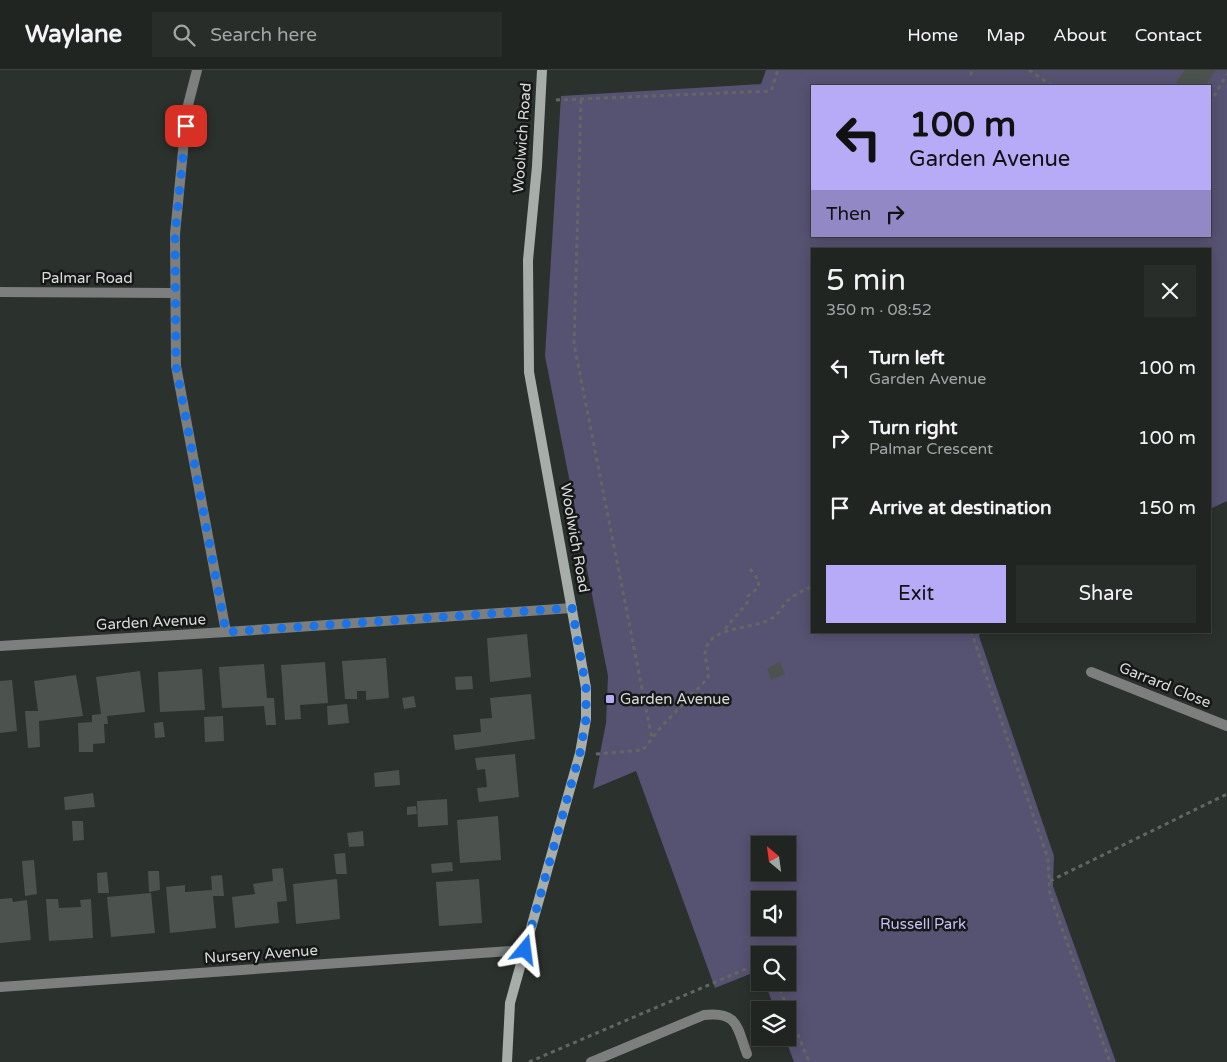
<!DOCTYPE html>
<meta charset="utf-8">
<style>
:root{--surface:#202521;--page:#282d2a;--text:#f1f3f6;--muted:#a2a5a5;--line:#3d423f;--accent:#b7abf8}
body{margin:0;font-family:"Varela Round",sans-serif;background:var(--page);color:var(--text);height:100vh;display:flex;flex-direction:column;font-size:19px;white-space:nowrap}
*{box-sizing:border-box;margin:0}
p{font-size:16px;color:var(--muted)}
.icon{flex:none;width:28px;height:28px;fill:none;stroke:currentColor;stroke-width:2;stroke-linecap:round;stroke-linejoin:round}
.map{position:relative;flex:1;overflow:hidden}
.details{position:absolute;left:811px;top:178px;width:400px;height:385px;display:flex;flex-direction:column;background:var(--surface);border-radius:0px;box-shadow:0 2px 12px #0003,0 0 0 1px var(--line)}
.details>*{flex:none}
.top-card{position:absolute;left:811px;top:15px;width:400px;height:152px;border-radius:0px;box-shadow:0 2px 12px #0003,0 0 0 1px var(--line);background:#b7abf8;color:#111;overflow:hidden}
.needle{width:32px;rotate:331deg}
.controls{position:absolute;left:751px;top:766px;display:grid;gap:10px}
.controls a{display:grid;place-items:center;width:45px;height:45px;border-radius:0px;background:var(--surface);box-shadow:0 2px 12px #0003,0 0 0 1px var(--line);font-size:25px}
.pin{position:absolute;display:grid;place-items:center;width:42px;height:42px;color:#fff;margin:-21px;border-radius:10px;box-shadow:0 2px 8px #0006}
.me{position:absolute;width:55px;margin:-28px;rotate:16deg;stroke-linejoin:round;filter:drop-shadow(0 0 4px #0008)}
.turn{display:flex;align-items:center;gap:18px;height:105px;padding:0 15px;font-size:22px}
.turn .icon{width:65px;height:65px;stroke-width:2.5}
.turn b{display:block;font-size:35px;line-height:42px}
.then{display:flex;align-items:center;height:48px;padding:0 15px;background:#0003;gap:10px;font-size:19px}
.round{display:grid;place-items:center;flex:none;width:52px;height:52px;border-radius:0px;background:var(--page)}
.summary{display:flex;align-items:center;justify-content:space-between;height:85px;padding:0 15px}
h1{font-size:30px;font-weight:600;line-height:38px}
.button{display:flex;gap:10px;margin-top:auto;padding:10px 15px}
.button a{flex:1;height:58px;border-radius:0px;background:var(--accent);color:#111;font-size:20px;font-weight:600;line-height:58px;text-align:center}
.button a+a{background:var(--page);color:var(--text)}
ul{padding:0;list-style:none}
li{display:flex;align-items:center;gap:15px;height:70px;padding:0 15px}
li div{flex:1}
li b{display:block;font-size:19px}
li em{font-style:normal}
header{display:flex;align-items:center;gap:30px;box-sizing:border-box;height:70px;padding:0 25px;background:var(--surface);border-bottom:1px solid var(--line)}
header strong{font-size:24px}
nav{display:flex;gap:28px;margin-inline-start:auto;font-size:18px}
.search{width:350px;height:45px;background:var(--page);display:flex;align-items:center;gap:12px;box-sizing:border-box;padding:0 18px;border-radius:0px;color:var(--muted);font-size:19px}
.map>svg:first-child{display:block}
.green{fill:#565271;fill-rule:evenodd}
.building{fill:#4c534e}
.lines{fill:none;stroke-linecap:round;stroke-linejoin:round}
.path{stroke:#626763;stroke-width:3;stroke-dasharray:4 4;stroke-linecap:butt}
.lane{stroke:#7c7f7d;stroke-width:10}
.street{stroke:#7c7f7d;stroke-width:10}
.secondary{stroke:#a7ada8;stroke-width:10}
.route{stroke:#1a73e8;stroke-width:9;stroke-dasharray:0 16.2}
.poi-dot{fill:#b7abf8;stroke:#151816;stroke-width:2}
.labels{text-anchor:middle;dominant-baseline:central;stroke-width:5;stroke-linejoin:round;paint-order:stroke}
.street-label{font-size:15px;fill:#d7dbd8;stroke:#151816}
.poi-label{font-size:15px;fill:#d7dbd8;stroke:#151816;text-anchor:start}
.park-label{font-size:15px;fill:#c7bff9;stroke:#151816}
</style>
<header>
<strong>Waylane</strong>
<div class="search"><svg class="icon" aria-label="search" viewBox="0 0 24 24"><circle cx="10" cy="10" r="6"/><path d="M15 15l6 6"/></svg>Search here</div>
<nav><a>Home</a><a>Map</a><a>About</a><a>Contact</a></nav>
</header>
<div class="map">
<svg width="1227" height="992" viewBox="0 0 1227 992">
<rect width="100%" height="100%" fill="#2b312c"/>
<path class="green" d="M 766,0 L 1227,0 L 1227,431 L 1210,439 L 1210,179 L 812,179 L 812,561 L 981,561 L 979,566 L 1054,786 L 1053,816 L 1116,992 L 794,992 L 785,968 L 788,968 L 788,940 L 775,940 L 765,913 L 788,912 L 788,885 L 760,885 L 760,900 L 715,918 L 636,701 L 593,719 L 606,653 L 608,606 L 545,286 L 561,26 L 761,14 ZM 812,16 L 1210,16 L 1210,166 L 812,166 ZM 760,775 L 788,775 L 788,802 L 760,802 ZM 760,830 L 788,830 L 788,858 L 760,858 Z"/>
<g class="building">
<polygon points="1185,0 1216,0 1205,16 1182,16 1176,12"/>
<polygon points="527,564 531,607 490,612 487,568"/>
<polygon points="386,588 389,628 366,630 366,621 357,621 357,629 345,629 342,591"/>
<polygon points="325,592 328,633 300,635 301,649 285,650 281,595"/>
<polygon points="780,592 785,604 771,610 767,598"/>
<polygon points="264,594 267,628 274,628 276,655 266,655 264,636 222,638 219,597"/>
<polygon points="202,599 205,640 160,642 158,602"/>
<polygon points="140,601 145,642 107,646 108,654 104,654 105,673 93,674 93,682 79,682 78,653 92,652 92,645 101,644 96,607"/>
<polygon points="76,605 83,646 39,651 40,677 28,678 25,641 38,641 34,611"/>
<polygon points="472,606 473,619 456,620 455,607"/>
<polygon points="12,610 17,661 0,663 0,611"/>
<polygon points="531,624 535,669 455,680 453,665 481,662 480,649 492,648 490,628"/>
<polygon points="414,626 416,637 404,639 402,628"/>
<polygon points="347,634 349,653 328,655 327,636"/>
<polygon points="223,646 224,671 205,672 204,647"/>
<polygon points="163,652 165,667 155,668 154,653"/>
<polygon points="515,684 519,727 479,732 477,718 487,717 485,699 477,700 475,688"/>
<polygon points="399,700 400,715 375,717 374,703"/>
<polygon points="93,723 95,737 65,740 64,727"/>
<polygon points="447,729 448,755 418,757 417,731"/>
<polygon points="416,736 417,744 407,745 407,737"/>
<polygon points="498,746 501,790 460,793 457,750"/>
<polygon points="72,751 83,751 84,770 73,771"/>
<polygon points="363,761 364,776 349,777 347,763"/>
<polygon points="345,783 347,804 336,804 334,784"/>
<polygon points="34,790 37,824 25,826 22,791"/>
<polygon points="452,792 453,801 432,803 431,794"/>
<polygon points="283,798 287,831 277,832 279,853 235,858 232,827 255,824 253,814 273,811 272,799"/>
<polygon points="148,801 159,801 160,820 149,822"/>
<polygon points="107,802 109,823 98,823 97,803"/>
<polygon points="222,805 224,826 213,826 216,858 170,863 166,817 185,815 185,822 212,820 211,806"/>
<polygon points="337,809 340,849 296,854 293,814"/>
<polygon points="479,809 482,853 439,856 436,812"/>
<polygon points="151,823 155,863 111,867 107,827"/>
<polygon points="12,828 13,832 27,830 31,870 0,873 0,829"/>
<polygon points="46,829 58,829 59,838 81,837 80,830 91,829 93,868 49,871"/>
</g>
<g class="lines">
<g class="path">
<polyline points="1029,0 1052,16"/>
<polyline points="970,5 973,0"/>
<polyline points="556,30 771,21 778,0"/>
<polyline points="581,30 574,274 652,669"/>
<polyline points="1210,33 1227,4"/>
<polyline points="725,559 747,533 748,526 758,518 759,511 750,499"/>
<polyline points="971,561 1048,789 1050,825 1110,992"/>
<path d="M 596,684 L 643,680 L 661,657 L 708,608 C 709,599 706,593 705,585 C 705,554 755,561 774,547 C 779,543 782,537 786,532 C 794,525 803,520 812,517"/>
<polyline points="1050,811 1227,724"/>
<polyline points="777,912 809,992"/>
<polyline points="529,992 760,893"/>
</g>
<path class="lane" d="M 591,992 L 704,945 C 738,941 737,957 747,984"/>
<g class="street">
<polyline points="197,0 187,39 175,164 176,296 226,562"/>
<polyline points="0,222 174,223"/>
<polyline points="0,576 226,562 572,538"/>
<polyline points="1091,602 1227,656"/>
<polyline points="0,917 525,880"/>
</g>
<polyline class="secondary" points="507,992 510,933 580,683 586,649 586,618 529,302 528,190 537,96 542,0"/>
</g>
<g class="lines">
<polyline class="route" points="186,56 175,164 176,296 226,562 572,538 586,618 586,649 580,683 525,880"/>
</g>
<rect class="poi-dot" x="605" y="624" width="10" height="10" rx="2.5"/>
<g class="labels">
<g class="street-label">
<text transform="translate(522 68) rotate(-86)">Woolwich Road</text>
<text x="87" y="208">Palmar Road</text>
<text transform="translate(575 468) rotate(80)">Woolwich Road</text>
<text transform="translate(151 552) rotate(-3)">Garden Avenue</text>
<text transform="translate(1165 615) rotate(22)">Garrard Close</text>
<text transform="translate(261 884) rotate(-4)">Nursery Avenue</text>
</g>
<g class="poi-label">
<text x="620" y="629">Garden Avenue</text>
</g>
<g class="park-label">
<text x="923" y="854">Russell Park</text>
</g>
</g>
</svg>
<div class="controls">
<a><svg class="needle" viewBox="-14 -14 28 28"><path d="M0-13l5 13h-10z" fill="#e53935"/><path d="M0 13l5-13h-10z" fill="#a2a5a5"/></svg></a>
<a><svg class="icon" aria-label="sound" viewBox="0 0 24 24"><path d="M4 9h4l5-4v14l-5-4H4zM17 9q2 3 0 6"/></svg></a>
<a><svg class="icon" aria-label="search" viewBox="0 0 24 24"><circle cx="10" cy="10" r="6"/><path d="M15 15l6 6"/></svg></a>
<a><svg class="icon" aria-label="layers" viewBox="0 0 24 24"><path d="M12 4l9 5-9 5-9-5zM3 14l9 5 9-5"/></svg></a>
</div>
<div class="pin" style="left:186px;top:56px;background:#d93025"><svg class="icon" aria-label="arrive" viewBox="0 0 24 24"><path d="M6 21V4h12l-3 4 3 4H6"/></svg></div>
<svg class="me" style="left:525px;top:880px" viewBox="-20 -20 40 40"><path d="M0-17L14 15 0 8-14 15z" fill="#1a73e8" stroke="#fff" stroke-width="4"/></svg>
<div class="top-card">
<div class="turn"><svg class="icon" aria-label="left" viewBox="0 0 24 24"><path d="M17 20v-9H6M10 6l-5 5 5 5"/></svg><div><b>100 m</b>Garden Avenue</div></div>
<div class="then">Then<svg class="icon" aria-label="right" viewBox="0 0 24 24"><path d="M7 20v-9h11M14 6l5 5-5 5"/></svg></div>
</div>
<section class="details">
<div class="summary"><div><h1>5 min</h1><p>350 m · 08:52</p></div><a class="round"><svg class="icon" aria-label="close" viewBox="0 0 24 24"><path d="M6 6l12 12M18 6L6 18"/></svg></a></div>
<ul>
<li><svg class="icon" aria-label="left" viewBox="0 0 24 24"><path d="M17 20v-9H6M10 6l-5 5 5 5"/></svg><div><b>Turn left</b><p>Garden Avenue</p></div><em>100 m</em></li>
<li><svg class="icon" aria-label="right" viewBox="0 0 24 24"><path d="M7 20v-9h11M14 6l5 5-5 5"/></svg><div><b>Turn right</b><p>Palmar Crescent</p></div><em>100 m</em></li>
<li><svg class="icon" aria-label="arrive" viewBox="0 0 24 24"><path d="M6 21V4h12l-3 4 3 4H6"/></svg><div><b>Arrive at destination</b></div><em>150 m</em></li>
</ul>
<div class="button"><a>Exit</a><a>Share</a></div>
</section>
</div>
